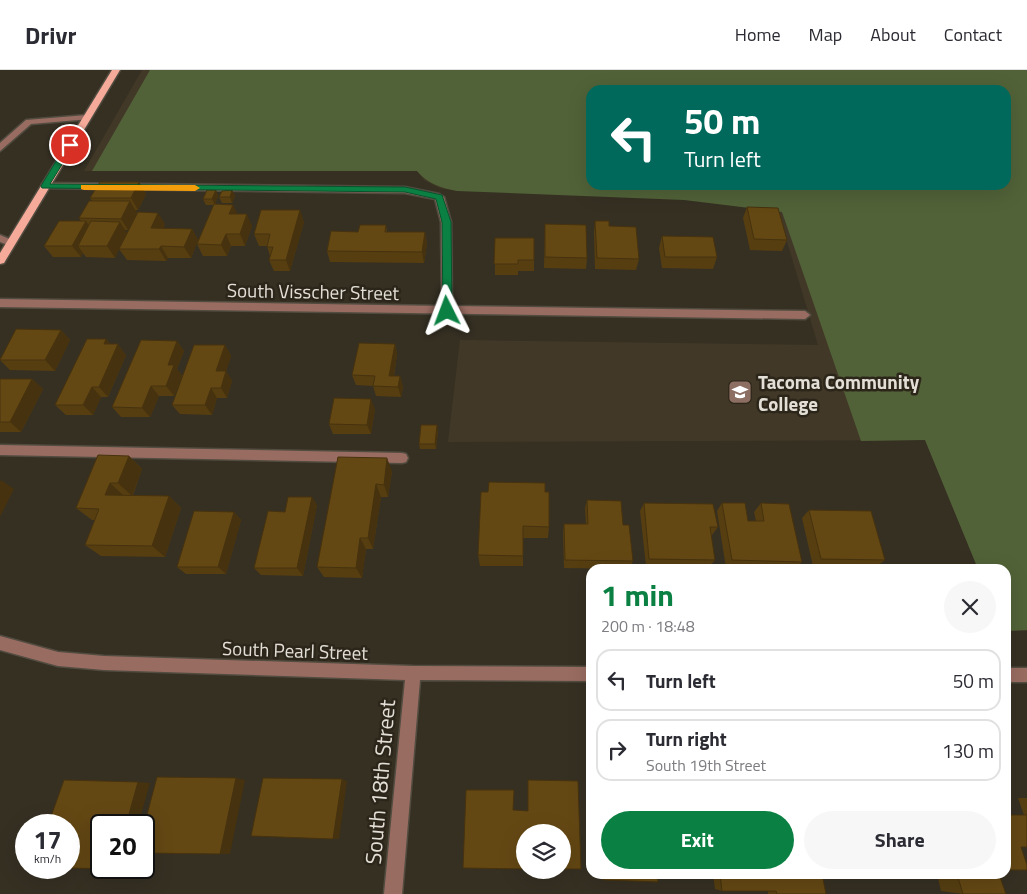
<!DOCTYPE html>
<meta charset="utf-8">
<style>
:root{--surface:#fff;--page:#f7f7f7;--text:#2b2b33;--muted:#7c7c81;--line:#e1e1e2;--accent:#0b8043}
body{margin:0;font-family:"Titillium Web",sans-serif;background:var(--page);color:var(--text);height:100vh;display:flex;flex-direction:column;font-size:19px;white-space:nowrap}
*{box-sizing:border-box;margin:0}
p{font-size:16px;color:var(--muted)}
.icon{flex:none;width:28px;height:28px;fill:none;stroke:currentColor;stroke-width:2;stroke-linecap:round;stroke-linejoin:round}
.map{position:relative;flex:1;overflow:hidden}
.panel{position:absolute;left:586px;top:494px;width:425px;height:315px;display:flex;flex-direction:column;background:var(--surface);border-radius:15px;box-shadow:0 5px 20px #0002}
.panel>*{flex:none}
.guide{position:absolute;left:586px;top:15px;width:425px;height:105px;border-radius:15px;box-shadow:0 5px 20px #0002;background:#00695c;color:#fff;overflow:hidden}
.buttons{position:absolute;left:516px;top:754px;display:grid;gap:10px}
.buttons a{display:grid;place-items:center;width:55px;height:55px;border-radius:50%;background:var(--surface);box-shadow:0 5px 20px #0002;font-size:25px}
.speed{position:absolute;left:15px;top:744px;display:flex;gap:10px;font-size:25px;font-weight:700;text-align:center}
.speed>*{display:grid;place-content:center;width:65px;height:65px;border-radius:50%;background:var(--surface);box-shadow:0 5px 20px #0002;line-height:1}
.speed small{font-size:12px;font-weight:400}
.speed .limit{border:2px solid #111;border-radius:8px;background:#fff;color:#111}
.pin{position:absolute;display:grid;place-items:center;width:42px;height:42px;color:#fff;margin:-21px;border:2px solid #fff;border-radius:50%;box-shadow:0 1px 5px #0007}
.me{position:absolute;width:55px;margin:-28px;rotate:357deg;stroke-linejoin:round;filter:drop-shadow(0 0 4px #0008)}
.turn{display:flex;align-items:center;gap:18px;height:105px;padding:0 15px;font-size:22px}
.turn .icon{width:65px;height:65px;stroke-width:2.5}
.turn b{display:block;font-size:35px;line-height:42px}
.round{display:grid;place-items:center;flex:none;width:52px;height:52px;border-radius:26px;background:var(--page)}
.headline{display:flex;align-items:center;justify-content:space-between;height:85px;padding:0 15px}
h1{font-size:30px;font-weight:700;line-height:38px;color:var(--accent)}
.button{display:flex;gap:10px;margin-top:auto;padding:10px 15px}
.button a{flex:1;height:58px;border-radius:30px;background:var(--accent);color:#fff;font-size:20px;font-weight:700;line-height:58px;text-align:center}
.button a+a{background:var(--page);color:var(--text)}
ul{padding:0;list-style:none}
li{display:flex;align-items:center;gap:15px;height:62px;margin:0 10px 8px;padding:0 5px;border:2px solid var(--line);border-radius:15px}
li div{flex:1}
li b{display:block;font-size:19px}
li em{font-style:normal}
header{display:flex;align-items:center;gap:30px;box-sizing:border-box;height:70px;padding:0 25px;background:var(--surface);border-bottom:1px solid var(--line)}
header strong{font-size:24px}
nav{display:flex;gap:28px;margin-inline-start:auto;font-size:18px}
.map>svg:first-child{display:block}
.built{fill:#423827;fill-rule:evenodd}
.green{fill:#516238;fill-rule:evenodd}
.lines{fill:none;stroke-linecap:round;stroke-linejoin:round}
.minor-casing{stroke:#524c40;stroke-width:3}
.major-casing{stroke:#524c40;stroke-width:3}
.minor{fill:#996c61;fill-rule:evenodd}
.major{fill:#f6ab9a;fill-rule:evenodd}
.wall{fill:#563e11}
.shaded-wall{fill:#46320e}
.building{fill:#644814;stroke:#46320e}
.route{fill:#0b8043;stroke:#07532c}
.slow{fill:#f59e0b}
.labels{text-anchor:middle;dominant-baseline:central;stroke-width:5;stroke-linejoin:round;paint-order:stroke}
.street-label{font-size:19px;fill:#e3dfd7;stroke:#2c261a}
.poi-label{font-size:19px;font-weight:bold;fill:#e3dfd7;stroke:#2c261a;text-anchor:start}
.near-street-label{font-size:22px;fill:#e3dfd7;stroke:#2c261a}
</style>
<header>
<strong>Drivr</strong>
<nav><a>Home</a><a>Map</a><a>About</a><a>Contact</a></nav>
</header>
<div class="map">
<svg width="1027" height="824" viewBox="0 0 1027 824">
<rect width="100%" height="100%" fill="#363023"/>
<path class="built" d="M 142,0 L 1027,0 L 1027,561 L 1006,561 L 1006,499 L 978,499 L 925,370 L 448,372 L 460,270 L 818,275 L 773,125 L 457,121 L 440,118 L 424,110 L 417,101 L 84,101 ZM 591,20 L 1006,20 L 1006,115 L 591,115 Z"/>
<path class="green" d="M 150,0 L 1027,0 L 1027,560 L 1006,561 L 1006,499 L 978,499 L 925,370 L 861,371 L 782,142 L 684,130 L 457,121 C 441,118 428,114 417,101 L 92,101 ZM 591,20 L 1006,20 L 1006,115 L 591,115 Z"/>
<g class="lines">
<g class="minor-casing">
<g id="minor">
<polygon points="87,45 91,47 90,49 31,54 0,81 0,73 26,50"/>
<polygon points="45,113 405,117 439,124 444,127 451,152 452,236 805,241 810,245 805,249 0,237 0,229 442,236 441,152 435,129 405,123 42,118 42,114"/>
<polygon points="0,165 14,171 14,175 11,176 0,172"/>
<polygon points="0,375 402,383 406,384 408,388 406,392 402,393 0,385"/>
<polygon points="0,566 58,582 104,586 413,596 591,597 591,611 420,610 402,824 384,824 405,610 104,600 58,596 0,580"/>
<rect x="1006" y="598" width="21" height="14"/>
</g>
</g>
<g class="major-casing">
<polygon id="major" points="112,0 120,0 4,193 0,194 0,183"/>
</g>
<use href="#minor" class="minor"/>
<use href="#major" class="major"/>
</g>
<g class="wall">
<polygon points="139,112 146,124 138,140 135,140 137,143 128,160 125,160 115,188 86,187 83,183 81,187 53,187 44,176 81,151 79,148 92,131 90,128"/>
<polygon points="216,120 218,126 215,134 233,135 237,144 252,156 245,176 231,176 227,186 203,186 197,174 214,135 206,135 203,129"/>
<polygon points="232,120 235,126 232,133 222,133 219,127"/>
<polygon points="747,137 787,170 782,181 750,180 743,148"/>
<polygon points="595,151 609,156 639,189 636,200 595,199 594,162"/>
<polygon points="304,152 290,201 274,201 269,190 270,186 267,176 259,176 254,164"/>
<polygon points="165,154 163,158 192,159 198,170 191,188 168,188 166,191 127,190 119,179"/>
<polygon points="545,154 587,188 586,199 544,198"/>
<polygon points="386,155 387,162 425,162 427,174 424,193 330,192 327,181 358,162"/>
<polygon points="662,166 717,187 713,199 662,198 659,178"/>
<polygon points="495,168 534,190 534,201 518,201 518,205 495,205"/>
<polygon points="61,260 70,270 55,301 10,300 0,290 0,288"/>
<polygon points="106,269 110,274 126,285 108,327 101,327 93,345 66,345 55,335"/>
<polygon points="177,271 184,281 177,299 182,306 174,326 159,326 150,347 121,347 112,337"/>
<polygon points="395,274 397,284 394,306 400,306 403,317 401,327 376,326 373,316 356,315 352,305"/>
<polygon points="225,275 231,286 226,301 232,311 227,328 217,328 212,345 180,344 172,335"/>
<polygon points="0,309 32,309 43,319 21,362 0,362"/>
<polygon points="375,339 371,364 333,364 329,354"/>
<polygon points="438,360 436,379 420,379 419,374"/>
<polygon points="129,386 142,399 133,425 169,426 181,438 165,487 101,486 85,475 95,450 92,450 76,438"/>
<polygon points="338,387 392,401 388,427 381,427 373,479 366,479 362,508 324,507 317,497"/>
<polygon points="545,422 549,457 548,468 523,468 523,496 480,496 478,485"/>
<polygon points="587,430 633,491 629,499 564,498 563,462 564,454 586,454 585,438"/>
<polygon points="644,433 718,457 712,465 711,465 715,490 709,497 646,496 640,441"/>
<polygon points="722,433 748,451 756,451 754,442 761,433 802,492 795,499 726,498 717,441"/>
<polygon points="317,435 303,506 261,505 254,498 285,442"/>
<polygon points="809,440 885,490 876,497 813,496 802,448"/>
<polygon points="234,442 241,450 226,504 186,504 177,497"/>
<polygon points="1018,728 1027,728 1027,777 1021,777 1010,745 1024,745"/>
<polygon points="599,804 657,804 604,810 599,808"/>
<polygon points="713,804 822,804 826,824 768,824 768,821 722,821 715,819"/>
<polygon points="937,804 999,804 963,824 941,821"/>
</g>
<g class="shaded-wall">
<polygon points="139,112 146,124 138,140 131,128"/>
<polygon points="216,120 218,126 215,135 212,129"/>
<polygon points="232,120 235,126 232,133 230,127"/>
<polygon points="130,131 137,143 128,160 121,149"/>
<polygon points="233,135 238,146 229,144"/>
<polygon points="300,140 304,152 290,201 286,190"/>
<polygon points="158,143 165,154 158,169 151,158"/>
<polygon points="247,144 252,156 245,176 240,164"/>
<polygon points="86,151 94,163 78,176 83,183 81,187 72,176"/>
<polygon points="120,152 127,163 115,188 107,176"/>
<polygon points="192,159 198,170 191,188 184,177"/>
<polygon points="425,162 427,174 424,193 422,182"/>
<polygon points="226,164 231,176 227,186 221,175"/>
<polygon points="161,176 168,188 166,191 159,179"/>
<polygon points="61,260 70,270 55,301 45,290"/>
<polygon points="106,269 115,280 104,274"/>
<polygon points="177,271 184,281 177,299 182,306 174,326 166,316 168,295"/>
<polygon points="118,274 126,285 108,327 99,317"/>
<polygon points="395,274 397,284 392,317 389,306"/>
<polygon points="225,275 231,286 223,311 216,301"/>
<polygon points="226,301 232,311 227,328 221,318"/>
<polygon points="400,306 403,317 401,327 398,317"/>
<polygon points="32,309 43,319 21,362 10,352"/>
<polygon points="151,316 159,326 150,347 142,338"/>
<polygon points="92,317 101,327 93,345 83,335"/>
<polygon points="211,318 217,328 212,345 205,335"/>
<polygon points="371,329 375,339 371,364 367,355"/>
<polygon points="437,355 438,360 436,379 435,374"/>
<polygon points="129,386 142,399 132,426 118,413"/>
<polygon points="387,388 392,401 388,427 384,415"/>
<polygon points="1,410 14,419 0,447 0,413"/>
<polygon points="110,413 124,426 105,425"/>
<polygon points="376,414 381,427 373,479 368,468"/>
<polygon points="169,426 181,438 165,487 152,476"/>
<polygon points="312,427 317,435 303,506 297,498"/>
<polygon points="234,442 241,450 226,504 218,497"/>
<polygon points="360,468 366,479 362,508 356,498"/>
<polygon points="236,708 245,710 230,784 220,784"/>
<polygon points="342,709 347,711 339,769 333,769"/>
<polygon points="138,712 150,713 138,755 126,755"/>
<polygon points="113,799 113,798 126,798"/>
</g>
<g class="building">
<polygon points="100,112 139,112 131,128 90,128"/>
<polygon points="207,120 216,120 212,129 203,129"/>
<polygon points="232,120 230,127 219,127 222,121"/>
<polygon points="89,131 130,131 121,149 79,148"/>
<polygon points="214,134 233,135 229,144 247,144 240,164 226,164 221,175 197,174"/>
<polygon points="747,137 778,138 787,170 754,169"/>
<polygon points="261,140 300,140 286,190 269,190 273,177 267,177 270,164 254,164"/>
<polygon points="138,142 158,143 151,158 192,159 184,177 161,176 159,179 119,179"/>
<polygon points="59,151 86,151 72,176 44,176"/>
<polygon points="91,151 120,152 107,176 78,176"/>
<polygon points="595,151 609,151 609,156 636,157 639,189 597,188"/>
<polygon points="545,154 586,155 587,188 545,187"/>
<polygon points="360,155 386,155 385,162 425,162 422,182 327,181 331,161 358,162"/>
<polygon points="662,166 713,167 717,187 665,187"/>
<polygon points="495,168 534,168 534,190 518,190 518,194 494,194"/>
<polygon points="16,259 61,260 45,290 0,290"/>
<polygon points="87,269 106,269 104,274 118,274 99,317 92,317 83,335 55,335"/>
<polygon points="141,270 177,271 168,295 174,295 166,316 151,316 142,338 112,337"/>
<polygon points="359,273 395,274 389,306 400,306 398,317 373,316 375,306 352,305"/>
<polygon points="194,275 225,275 216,301 226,301 221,318 211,318 205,335 172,335"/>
<polygon points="0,309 32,309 10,352 0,352"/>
<polygon points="334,328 371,329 367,355 329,354"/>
<polygon points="421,355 437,355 435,374 419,374"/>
<polygon points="98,385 129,386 118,413 110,413 105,425 169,426 152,476 85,475 99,439 76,438"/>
<polygon points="338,387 387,388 384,415 376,414 368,468 360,468 356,498 317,497"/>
<polygon points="489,412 545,413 545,422 549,422 549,457 523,456 523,486 478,485 481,422 488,422"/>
<polygon points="288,427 312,427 297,498 254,498 268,441 285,442"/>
<polygon points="587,430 621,431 623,455 629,455 633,491 565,490 564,454 588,454"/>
<polygon points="644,433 713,434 718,457 710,457 715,490 649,489"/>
<polygon points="722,433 745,433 748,451 764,451 761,433 789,434 802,492 732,490"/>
<polygon points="809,440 871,441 885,490 821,489"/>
<polygon points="194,441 234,442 218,497 177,497"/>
<polygon points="157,707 236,708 220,784 144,783 144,756"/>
<polygon points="263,708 342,709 333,769 251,766"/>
<polygon points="64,710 138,712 126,755 101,755 101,798 113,798 113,799 68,798 79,766 69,766 69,755 48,755"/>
<polygon points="528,710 578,711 581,799 562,799 562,762 525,762 525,799 463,798 466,720 514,720 513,740 528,741"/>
<polygon points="1006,739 1008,739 1010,745 1027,745 1027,777 1021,777 1027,795 1027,800 1006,800"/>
<polygon points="603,804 657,804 658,812 604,810"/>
<polygon points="720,804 822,804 826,824 777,824 776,821 722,821"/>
<polygon points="957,804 999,804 1006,824 963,824"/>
</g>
<polygon class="route" points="67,73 74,75 50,114 405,117 442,125 451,152 452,241 447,244 443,241 442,152 436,129 405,122 42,118 41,116"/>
<polygon class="slow" points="81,115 195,115 200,118 195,121 84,120 81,119"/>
<defs>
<g id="university-square" transform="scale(1.25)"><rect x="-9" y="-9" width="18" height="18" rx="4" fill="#8d6e63" stroke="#2c261a"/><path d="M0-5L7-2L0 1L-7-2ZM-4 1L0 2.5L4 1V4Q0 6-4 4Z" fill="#fff"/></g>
</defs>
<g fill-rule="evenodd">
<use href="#university-square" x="740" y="322"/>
</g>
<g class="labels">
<g class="street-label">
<text transform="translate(313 221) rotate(1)">South Visscher Street</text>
<text transform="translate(295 580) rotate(2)">South Pearl Street</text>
</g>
<g class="poi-label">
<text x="758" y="311">Tacoma Community<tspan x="758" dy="22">College</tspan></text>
</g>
<g class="near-street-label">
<text transform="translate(380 712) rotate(-85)">South 18th Street</text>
</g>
</g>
</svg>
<div class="buttons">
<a><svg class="icon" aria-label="layers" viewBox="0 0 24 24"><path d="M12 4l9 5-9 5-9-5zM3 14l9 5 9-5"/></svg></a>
</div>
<div class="speed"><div>17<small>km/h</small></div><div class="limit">20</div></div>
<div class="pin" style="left:70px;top:75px;background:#d93025"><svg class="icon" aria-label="arrive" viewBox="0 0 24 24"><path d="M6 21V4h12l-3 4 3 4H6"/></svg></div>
<svg class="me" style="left:447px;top:241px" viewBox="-20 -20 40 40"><path d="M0-17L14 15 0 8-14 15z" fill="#0b8043" stroke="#fff" stroke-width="4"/></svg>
<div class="guide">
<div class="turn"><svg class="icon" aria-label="left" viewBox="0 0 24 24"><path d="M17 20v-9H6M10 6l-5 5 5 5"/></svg><div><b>50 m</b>Turn left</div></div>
</div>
<section class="panel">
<div class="headline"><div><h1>1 min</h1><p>200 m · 18:48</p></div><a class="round"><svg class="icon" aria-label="close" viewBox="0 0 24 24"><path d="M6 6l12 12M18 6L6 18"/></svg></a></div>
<ul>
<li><svg class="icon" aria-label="left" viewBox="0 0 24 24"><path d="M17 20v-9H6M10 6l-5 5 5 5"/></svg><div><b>Turn left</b></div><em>50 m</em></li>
<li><svg class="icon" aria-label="right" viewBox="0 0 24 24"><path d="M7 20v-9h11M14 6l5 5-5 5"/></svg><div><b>Turn right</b><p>South 19th Street</p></div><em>130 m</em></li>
</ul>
<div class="button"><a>Exit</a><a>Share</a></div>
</section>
</div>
